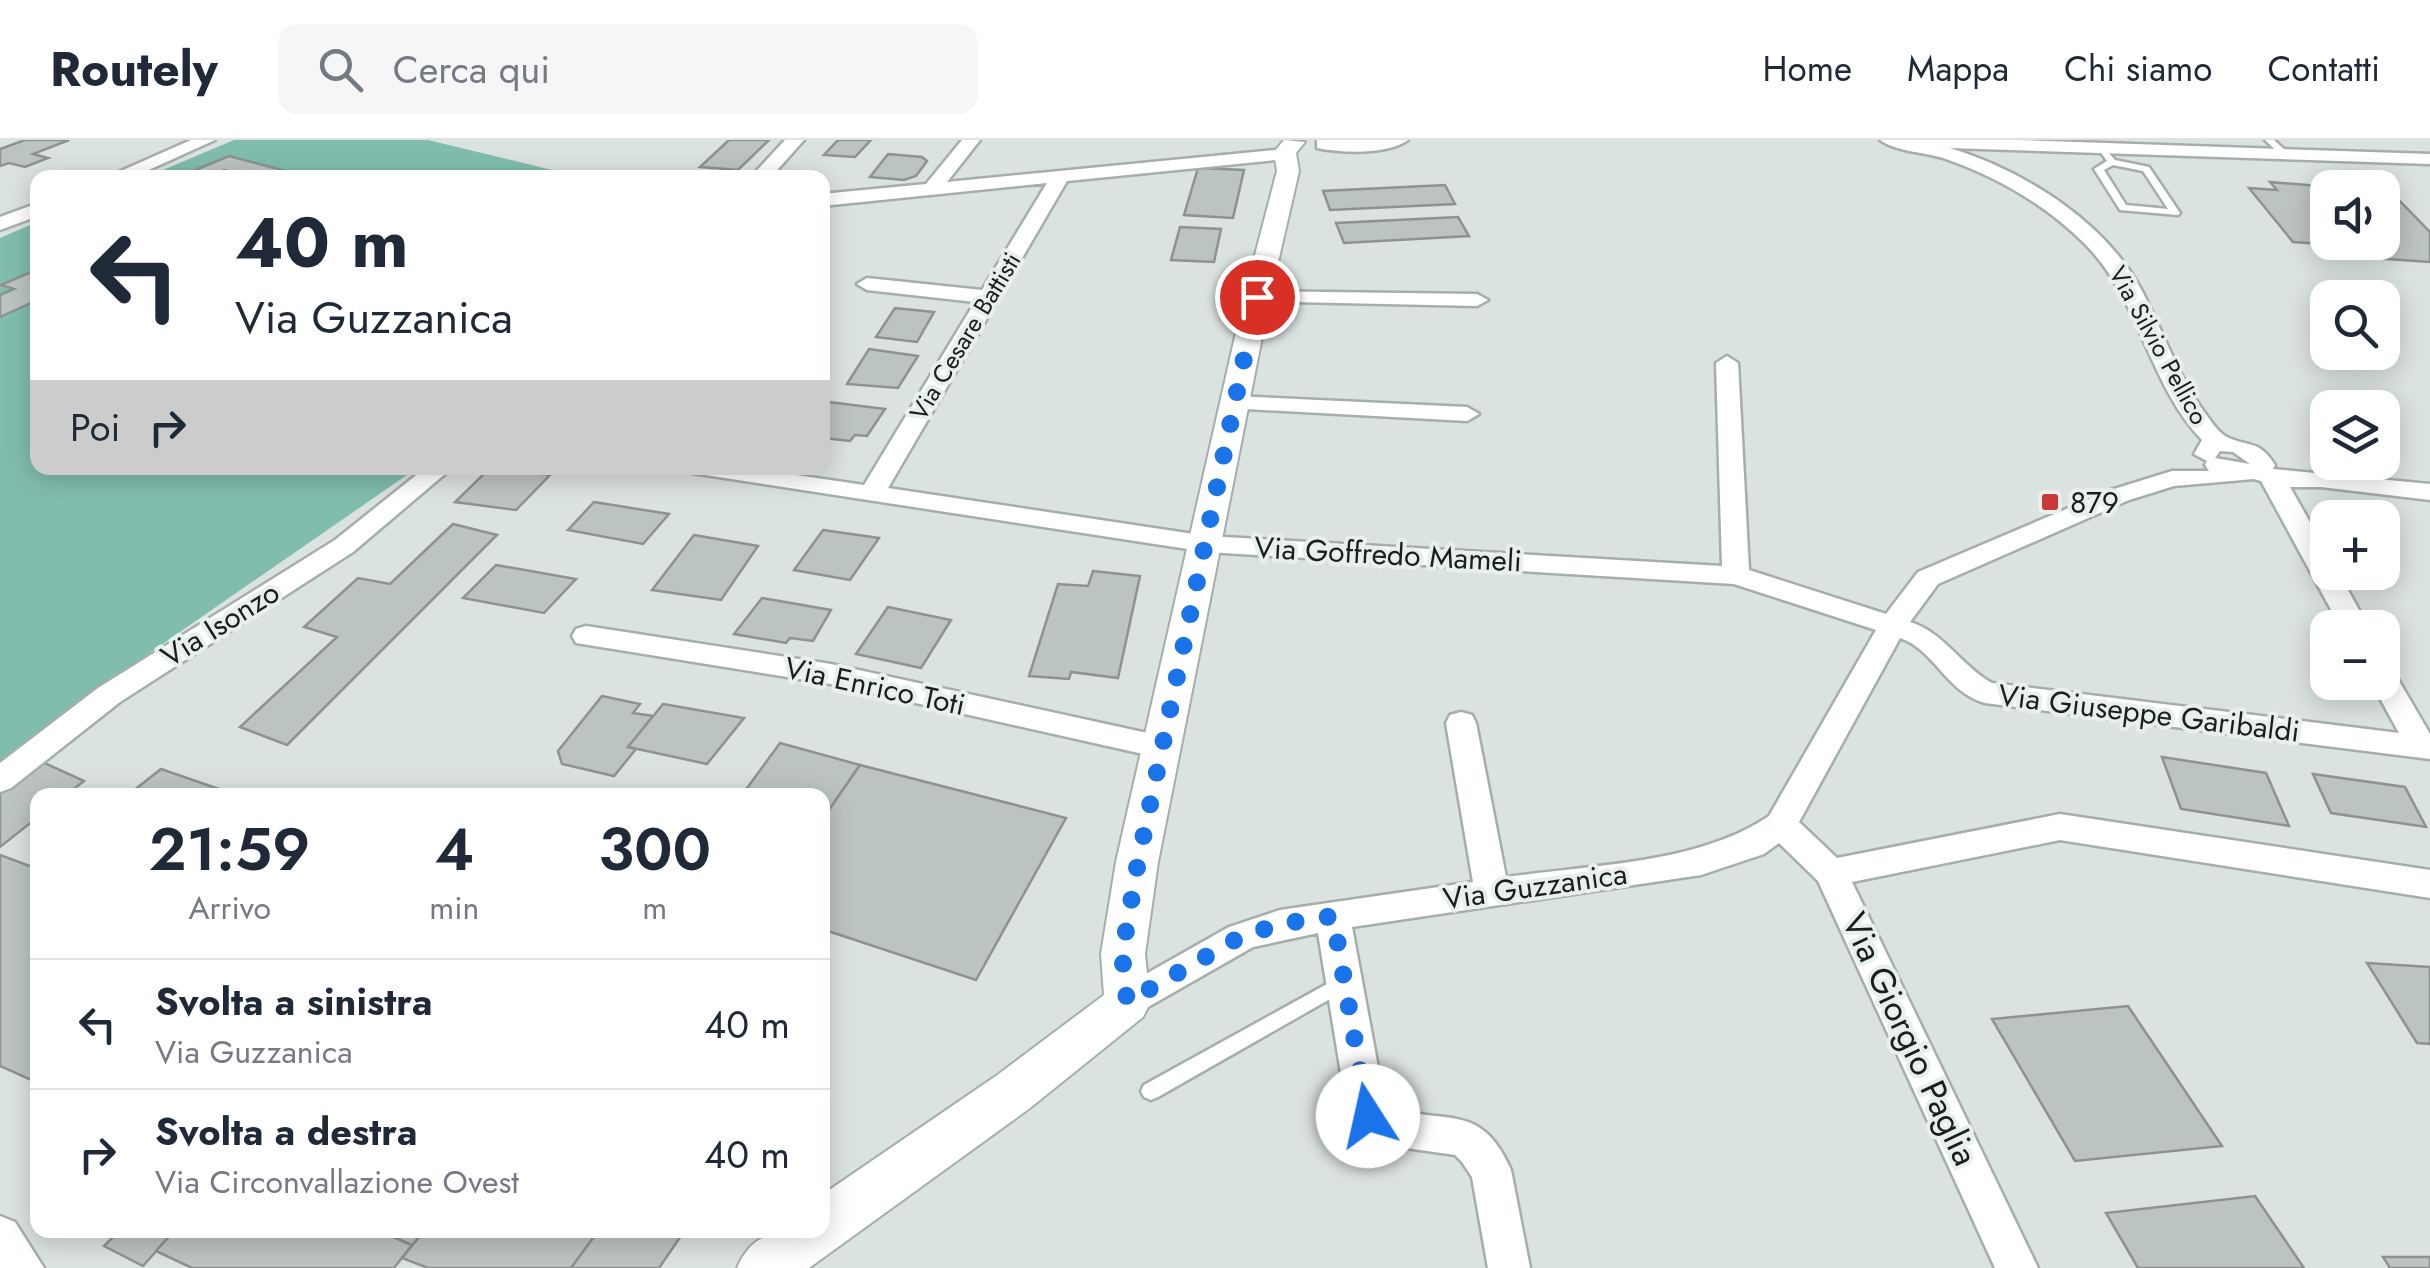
<!DOCTYPE html>
<html lang="it">
<meta charset="utf-8">
<style>
:root{--surface:#fff;--page:#f6f6f7;--text:#1f2937;--muted:#747a83;--line:#e0e1e3}
body{margin:0;font-family:Jost,sans-serif;background:var(--page);color:var(--text);height:100vh;display:flex;flex-direction:column;font-size:38px;white-space:nowrap}
*{box-sizing:border-box;margin:0}
p{font-size:32px;color:var(--muted)}
.icon{flex:none;width:55px;height:55px;fill:none;stroke:currentColor;stroke-width:2;stroke-linecap:round;stroke-linejoin:round}
.map{position:relative;flex:1;overflow:hidden}
.drawer{position:absolute;left:30px;top:648px;width:800px;height:450px;display:flex;flex-direction:column;background:var(--surface);border-radius:20px;box-shadow:0 5px 25px #0003}
.drawer>*{flex:none}
.hud{position:absolute;left:30px;top:30px;width:800px;height:305px;border-radius:20px;box-shadow:0 5px 25px #0003;background:#fff;color:var(--text);overflow:hidden}
.buttons{position:absolute;left:2310px;top:30px;display:grid;gap:20px}
.buttons a{display:grid;place-items:center;width:90px;height:90px;border-radius:20px;background:var(--surface);box-shadow:0 5px 25px #0003;font-size:50px}
.pin{position:absolute;display:grid;place-items:center;width:85px;height:85px;color:#fff;margin:-42px;border:5px solid #fff;border-radius:50%;box-shadow:0 2px 10px #0007}
.me{position:absolute;width:110px;margin:-55px;rotate:350deg;stroke-linejoin:round;filter:drop-shadow(0 0 8px #0008)}
.turn{display:flex;align-items:center;gap:35px;height:210px;padding:0 40px;font-size:45px}
.turn .icon{width:130px;height:130px;stroke-width:2.5}
.turn b{display:block;font-size:70px;line-height:85px}
.then{display:flex;align-items:center;height:95px;padding:0 40px;background:#0003;gap:20px;font-size:38px}
.eta{display:flex;justify-content:space-evenly;align-items:center;height:170px;text-align:center}
.eta b{font-size:60px;font-weight:600;line-height:70px}
ul{padding:0;list-style:none}
li{display:flex;align-items:center;gap:30px;height:130px;padding:0 40px;border-top:2px solid var(--line)}
li div{flex:1}
li b{display:block;font-size:38px}
li em{font-style:normal}
header{display:flex;align-items:center;gap:60px;box-sizing:border-box;height:140px;padding:0 50px;background:var(--surface);border-bottom:2px solid var(--line)}
header strong{font-size:48px}
nav{display:flex;gap:55px;margin-inline-start:auto;font-size:35px}
.search{width:700px;height:90px;background:var(--page);display:flex;align-items:center;gap:25px;box-sizing:border-box;padding:0 35px;border-radius:20px;color:var(--muted);font-size:38px}
.map>svg:first-child{display:block}
.green{fill:#80bdad}
.building{fill:#bcc4c1;stroke:#8c9391;stroke-width:2.5}
.lines{fill:none;stroke-linecap:round;stroke-linejoin:round}
.service-casing{stroke:#a6aeac;stroke-width:5}
.minor-casing{stroke:#a6aeac;stroke-width:5}
.tertiary-casing{stroke:#a6aeac;stroke-width:4}
.service{fill:#fff;fill-rule:evenodd}
.minor{fill:#fff;fill-rule:evenodd}
.tertiary{fill:#fff;fill-rule:evenodd}
.route{stroke:#1a73e8;stroke-width:18;stroke-dasharray:0 32.4}
.poi-dot{fill:#c83a37;stroke:#e8f0ee;stroke-width:4}
.labels{text-anchor:middle;dominant-baseline:central;stroke-width:8;stroke-linejoin:round;paint-order:stroke}
.far-street-label{font-size:25px;fill:#1b1e1d;stroke:#e8f0ee}
.poi-label{font-size:30px;fill:#1b1e1d;stroke:#e8f0ee;text-anchor:start}
.street-label{font-size:30px;fill:#1b1e1d;stroke:#e8f0ee}
.near-street-label{font-size:35px;fill:#1b1e1d;stroke:#e8f0ee}
</style>
<header>
<strong>Routely</strong>
<div class="search"><svg class="icon" aria-label="search" viewBox="0 0 24 24"><circle cx="10" cy="10" r="6"/><path d="M15 15l6 6"/></svg>Cerca qui</div>
<nav><a>Home</a><a>Mappa</a><a>Chi siamo</a><a>Contatti</a></nav>
</header>
<div class="map">
<svg width="2430" height="1128" viewBox="0 0 2430 1128">
<rect width="100%" height="100%" fill="#dbe3e1"/>
<g class="green">
<polygon points="234,0 428,0 581,37 144,38"/>
<polygon points="37,82 38,328 417,328 96,550 0,622 0,98"/>
</g>
<g class="building">
<polygon points="25,0 69,0 33,14 48,18 25,27 9,23 0,26 0,9"/>
<polygon points="729,0 769,0 738,30 700,27"/>
<polygon points="838,0 871,0 855,17 824,15"/>
<polygon points="888,14 922,17 927,21 916,36 904,40 870,37"/>
<polygon points="229,16 308,37 242,38 246,36 224,30 208,38 176,38"/>
<polygon points="1198,28 1244,30 1233,78 1184,75"/>
<polygon points="2270,42 2343,48 2328,48 2328,102 2382,102 2382,50 2390,51 2430,92 2430,122 2331,115 2322,104 2293,102 2249,48 2277,50"/>
<polygon points="1445,45 1455,64 1330,70 1323,51"/>
<polygon points="1458,77 1469,96 1344,103 1336,83"/>
<polygon points="1180,87 1221,89 1214,122 1171,120"/>
<polygon points="38,129 38,160 0,177 0,155 14,149 1,145"/>
<polygon points="895,168 934,172 917,202 876,197"/>
<polygon points="869,209 918,216 898,248 847,244"/>
<polygon points="829,262 885,269 867,296 855,295 850,301 822,298 822,270"/>
<polygon points="490,328 550,335 516,370 455,362"/>
<polygon points="594,362 669,374 643,404 568,390"/>
<polygon points="453,384 497,395 287,605 240,587 337,497 304,487 358,438 390,444"/>
<polygon points="823,390 879,398 850,440 794,430"/>
<polygon points="694,395 758,406 721,460 652,450"/>
<polygon points="496,425 576,439 544,473 463,458"/>
<polygon points="1093,431 1140,436 1118,538 1071,532 1069,539 1029,536 1058,444 1088,446"/>
<polygon points="762,458 831,470 813,501 790,498 786,503 734,494"/>
<polygon points="888,467 951,480 921,528 856,514"/>
<polygon points="602,556 640,564 633,573 653,576 628,607 636,609 614,636 562,624 558,611"/>
<polygon points="663,564 744,578 707,624 628,607"/>
<polygon points="780,603 860,625 822,680 822,655 742,655"/>
<polygon points="2162,617 2266,633 2289,686 2181,669"/>
<polygon points="38,620 84,641 66,655 38,655 38,677 0,707 0,651"/>
<polygon points="860,625 1066,678 976,840 822,789 822,680"/>
<polygon points="161,629 236,655 128,655"/>
<polygon points="2313,634 2405,647 2426,687 2331,673"/>
<polygon points="0,715 38,729 38,943 0,926"/>
<polygon points="2367,823 2430,827 2430,904 2417,903"/>
<polygon points="2128,866 2222,1006 2075,1021 1992,879"/>
<polygon points="2255,1056 2304,1128 2138,1128 2106,1073"/>
<polygon points="120,1090 175,1090 143,1126 104,1106"/>
<polygon points="175,1090 377,1090 412,1105 394,1128 192,1128 156,1111"/>
<polygon points="377,1090 425,1090 412,1105"/>
<polygon points="425,1090 599,1090 571,1128 428,1128 402,1118"/>
<polygon points="599,1090 685,1090 659,1128 571,1128"/>
<polygon points="2383,1117 2430,1117 2430,1128 2390,1128"/>
</g>
<g class="lines">
<g class="service-casing">
<g id="service">
<polygon points="2265,0 2274,0 2289,14 2282,16"/>
<path d="M 2101,4 L 2115,20 L 2149,27 L 2180,73 L 2178,75 L 2120,70 L 2094,29 L 2107,21 L 2097,7 ZM 2113,25 L 2143,31 L 2168,69 L 2126,65 L 2104,30 Z"/>
<polygon points="1345,834 1351,837 1354,842 1351,847 1158,957 1151,960 1144,957 1141,951 1144,945"/>
</g>
</g>
<g class="minor-casing">
<g id="minor">
<polygon points="191,0 215,0 131,38 105,38"/>
<polygon points="785,0 804,0 770,38 750,38"/>
<path d="M 962,0 L 980,0 L 947,42 L 1286,9 L 1295,14 L 1286,19 L 1067,41 L 888,348 L 1207,396 L 1722,426 L 1716,223 L 1727,216 L 1738,223 L 1749,430 L 1886,474 L 1918,432 L 2111,350 L 2172,331 L 2209,331 L 2205,325 L 2207,321 L 2194,314 L 2202,300 C 2148,244 2140,158 2084,103 C 2046,65 1997,37 1946,19 C 1927,12 1896,12 1880,0 L 2016,0 L 2430,14 L 2430,24 L 1950,8 C 2024,31 2105,81 2142,151 C 2163,191 2178,237 2205,273 C 2210,280 2217,291 2225,296 C 2247,308 2258,298 2275,325 L 2273,329 L 2430,344 L 2430,360 L 2321,347 L 2290,347 L 2328,414 L 2328,432 L 2338,432 L 2369,488 L 2341,488 L 2261,341 L 2254,339 L 2174,346 L 2129,360 L 1938,444 L 1910,482 C 1945,493 1961,526 1992,543 L 2399,593 L 2371,542 L 2382,542 L 2382,526 L 2392,529 L 2430,594 L 2430,619 L 1985,563 C 1947,553 1934,509 1900,498 L 1799,682 L 1837,718 L 2060,674 L 2430,730 L 2430,758 L 2060,700 L 1852,742 L 2038,1128 L 1995,1128 L 1818,741 L 1779,703 L 1764,714 L 1701,735 L 1352,787 L 1385,965 C 1442,988 1480,958 1511,1030 L 1530,1128 L 1488,1128 L 1472,1037 L 1462,1022 L 1455,1015 L 1399,1007 L 1354,989 L 1348,976 L 1318,793 L 1253,807 L 1127,879 L 1114,874 L 1109,863 L 1114,852 L 1229,787 L 1280,770 L 1473,742 L 1446,583 L 1450,575 L 1461,572 L 1472,575 L 1476,583 L 1506,737 C 1591,725 1698,724 1769,676 L 1876,490 L 1734,444 L 1207,412 L 692,333 L 689,328 L 748,328 L 864,345 L 975,162 L 867,150 L 857,144 L 867,138 L 982,150 L 1047,43 L 822,66 L 822,54 L 926,44 ZM 2220,311 L 2233,312 L 2250,324 L 2215,318 Z"/>
<path d="M 1317,0 L 1408,0 C 1387,15 1342,13 1317,8 Z"/>
<polygon points="38,63 38,76 0,90 0,77"/>
<polygon points="1257,151 1477,154 1488,160 1477,166 1250,161 1247,157"/>
<polygon points="1235,256 1467,267 1479,274 1467,281 1227,268 1223,263 1227,258"/>
<polygon points="425,328 452,328 353,412 120,562 11,648 0,652 0,623 98,548 335,400"/>
<polygon points="586,486 831,524 1161,596 1172,599 1176,607 1172,615 1161,618 831,544 576,503 572,496 576,489"/>
<polygon points="0,1076 15,1082 44,1128 0,1128"/>
</g>
</g>
<g class="tertiary-casing">
<path id="tertiary" d="M 1284,0 L 1305,2 L 1296,13 L 1299,31 L 1270,157 L 1158,722 L 1145,814 L 1150,863 L 1143,877 L 1030,968 L 809,1128 L 737,1128 C 754,1088 784,1090 822,1090 L 822,1055 L 996,936 L 1104,855 L 1101,814 L 1116,722 L 1244,157 L 1277,31 L 1274,12 Z"/>
</g>
<use href="#service" class="service"/>
<use href="#minor" class="minor"/>
<use href="#tertiary" class="tertiary"/>
</g>
<g class="lines">
<polyline class="route" points="1257,157 1138,722 1122,814 1127,862 1240,797 1280,784 1333,776 1368,976"/>
</g>
<rect class="poi-dot" x="2040" y="352" width="20" height="20" rx="5"/>
<g class="labels">
<g class="far-street-label">
<text transform="translate(965 196) rotate(-59)">Via Cesare Battisti</text>
<text transform="translate(2159 205) rotate(61)">Via Silvio Pellico</text>
</g>
<g class="poi-label">
<text x="2070" y="362">879</text>
</g>
<g class="street-label">
<text transform="translate(1388 414) rotate(3)">Via Goffredo Mameli</text>
<text transform="translate(220 484) rotate(-32)">Via Isonzo</text>
<text transform="translate(875 546) rotate(12)">Via Enrico Toti</text>
<text transform="translate(2149 573) rotate(7)">Via Giuseppe Garibaldi</text>
<text transform="translate(1535 746) rotate(-8)">Via Guzzanica</text>
</g>
<g class="near-street-label">
<text transform="translate(1910 899) rotate(65)">Via Giorgio Paglia</text>
</g>
</g>
</svg>
<div class="buttons">
<a><svg class="icon" aria-label="sound" viewBox="0 0 24 24"><path d="M4 9h4l5-4v14l-5-4H4zM17 9q2 3 0 6"/></svg></a>
<a><svg class="icon" aria-label="search" viewBox="0 0 24 24"><circle cx="10" cy="10" r="6"/><path d="M15 15l6 6"/></svg></a>
<a><svg class="icon" aria-label="layers" viewBox="0 0 24 24"><path d="M12 4l9 5-9 5-9-5zM3 14l9 5 9-5"/></svg></a>
<a>+</a>
<a>−</a>
</div>
<div class="pin" style="left:1257px;top:157px;background:#d93025"><svg class="icon" aria-label="arrive" viewBox="0 0 24 24"><path d="M6 21V4h12l-3 4 3 4H6"/></svg></div>
<svg class="me" style="left:1368px;top:976px" viewBox="-20 -20 40 40"><circle r="19" fill="#fff"/><path d="M0-13L10 11 0 6-10 11z" fill="#1a73e8"/></svg>
<div class="hud">
<div class="turn"><svg class="icon" aria-label="left" viewBox="0 0 24 24"><path d="M17 20v-9H6M10 6l-5 5 5 5"/></svg><div><b>40 m</b>Via Guzzanica</div></div>
<div class="then">Poi<svg class="icon" aria-label="right" viewBox="0 0 24 24"><path d="M7 20v-9h11M14 6l5 5-5 5"/></svg></div>
</div>
<section class="drawer">
<div class="eta">
<div><b>21:59</b><p>Arrivo</p></div>
<div><b>4</b><p>min</p></div>
<div><b>300</b><p>m</p></div>
</div>
<ul>
<li><svg class="icon" aria-label="left" viewBox="0 0 24 24"><path d="M17 20v-9H6M10 6l-5 5 5 5"/></svg><div><b>Svolta a sinistra</b><p>Via Guzzanica</p></div><em>40 m</em></li>
<li><svg class="icon" aria-label="right" viewBox="0 0 24 24"><path d="M7 20v-9h11M14 6l5 5-5 5"/></svg><div><b>Svolta a destra</b><p>Via Circonvallazione Ovest</p></div><em>40 m</em></li>
</ul>
</section>
</div>
